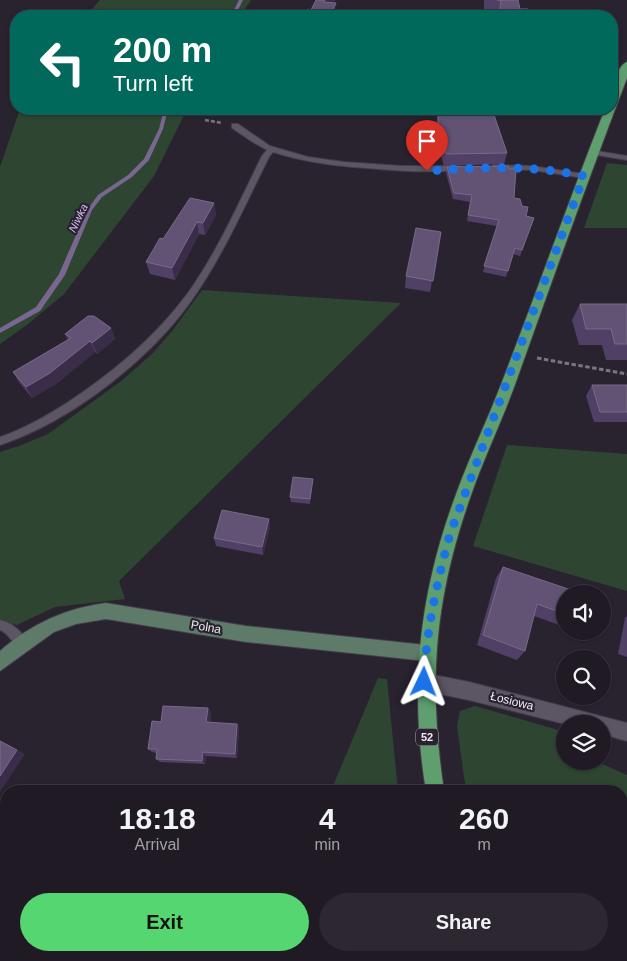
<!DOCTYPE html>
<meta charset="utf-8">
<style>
:root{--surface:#1f1a24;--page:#2c2731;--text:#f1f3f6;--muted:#a1a1a6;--line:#3c3841;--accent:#56d671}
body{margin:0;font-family:Arial,sans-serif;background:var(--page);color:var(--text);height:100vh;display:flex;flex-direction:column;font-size:19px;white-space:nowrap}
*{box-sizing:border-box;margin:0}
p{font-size:16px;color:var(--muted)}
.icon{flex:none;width:28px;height:28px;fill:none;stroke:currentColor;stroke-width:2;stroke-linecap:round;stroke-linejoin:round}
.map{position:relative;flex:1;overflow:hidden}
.details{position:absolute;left:0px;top:785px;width:628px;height:176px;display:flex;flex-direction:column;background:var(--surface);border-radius:20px 20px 0 0;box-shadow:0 1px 4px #0004,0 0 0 1px var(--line)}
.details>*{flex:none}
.banner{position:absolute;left:10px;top:10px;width:608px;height:105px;border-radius:20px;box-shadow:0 1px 4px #0004,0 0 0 1px var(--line);background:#00695c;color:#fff;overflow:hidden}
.tools{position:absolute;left:556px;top:585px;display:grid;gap:10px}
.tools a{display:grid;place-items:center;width:55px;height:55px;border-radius:50%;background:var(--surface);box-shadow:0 1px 4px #0004,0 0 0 1px var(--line);font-size:25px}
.pin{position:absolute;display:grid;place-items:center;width:42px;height:42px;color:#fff;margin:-51px -21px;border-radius:50% 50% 50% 0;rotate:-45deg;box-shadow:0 0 5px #0007}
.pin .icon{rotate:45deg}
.me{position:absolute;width:55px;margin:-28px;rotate:2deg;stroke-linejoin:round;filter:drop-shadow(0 0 4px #0008)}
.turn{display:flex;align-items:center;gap:18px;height:105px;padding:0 20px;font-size:22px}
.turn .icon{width:65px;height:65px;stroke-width:2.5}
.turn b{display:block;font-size:35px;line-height:42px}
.eta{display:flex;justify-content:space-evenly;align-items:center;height:85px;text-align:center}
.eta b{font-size:30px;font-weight:700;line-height:35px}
.primary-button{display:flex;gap:10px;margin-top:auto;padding:10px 20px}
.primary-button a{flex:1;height:58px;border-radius:30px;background:var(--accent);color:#111;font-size:20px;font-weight:700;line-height:58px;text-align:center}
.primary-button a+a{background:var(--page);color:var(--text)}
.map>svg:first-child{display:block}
.green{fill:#2e4631}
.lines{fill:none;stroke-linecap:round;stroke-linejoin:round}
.stream{fill:#796691;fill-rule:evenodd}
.lane-casing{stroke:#433d48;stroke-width:2}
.street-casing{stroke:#433d48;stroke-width:2}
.secondary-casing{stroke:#433d48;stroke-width:2}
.primary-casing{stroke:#433d48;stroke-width:2}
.path-far1{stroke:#7a7580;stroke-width:2.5;stroke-dasharray:4 2;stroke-linecap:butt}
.path{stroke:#7a7580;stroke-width:3;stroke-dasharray:4.5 2.5;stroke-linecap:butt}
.lane{fill:#5c5564;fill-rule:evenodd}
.street{fill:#5c5564;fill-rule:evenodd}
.secondary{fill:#5e7a69;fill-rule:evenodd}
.primary{fill:#5f9e6f;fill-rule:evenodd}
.wall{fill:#514065}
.shaded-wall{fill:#3a2d49}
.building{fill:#625274;stroke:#786a88}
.route{stroke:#1a73e8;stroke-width:9;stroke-dasharray:0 16.2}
.labels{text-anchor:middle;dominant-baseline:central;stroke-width:4.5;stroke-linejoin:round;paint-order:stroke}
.far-water-label{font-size:11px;font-style:italic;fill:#d7bff6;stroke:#292330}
.shield{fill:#292330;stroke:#b4afb9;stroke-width:1}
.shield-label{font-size:11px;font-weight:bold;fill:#efebf4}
.street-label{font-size:12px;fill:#efebf4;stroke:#292330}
</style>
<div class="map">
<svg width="627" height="961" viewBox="0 0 627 961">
<rect width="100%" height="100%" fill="#292330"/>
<g class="green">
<polygon points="100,0 251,0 240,16 86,16"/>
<polygon points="20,109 187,109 154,176 64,294 28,324 0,344 0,167"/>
<polygon points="607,163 627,165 627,228 584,228"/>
<polygon points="202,290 401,303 119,581 125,599 55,607 17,625 0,621 0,452 19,446 48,434 120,382 152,354 173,330"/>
<polygon points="507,445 627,454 627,591 473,546"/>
<polygon points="378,678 387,679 398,791 331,791"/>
<polygon points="475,706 565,732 565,761 600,761 600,763 627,775 627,961 523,961 521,955 621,955 621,791 466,791 457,726 460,711"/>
<polygon points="6,885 6,955 442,955 444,961 0,961 0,892"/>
</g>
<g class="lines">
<g class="stream">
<polygon points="239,0 243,0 235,16 231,16"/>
<polygon points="164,109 168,109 163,129 149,160 132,177 102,197 92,210 65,275 40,311 0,333 0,328 36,307 59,274 87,210 98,195 128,175 144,159 159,129"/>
<polygon points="621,880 627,881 627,891 621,890"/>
<polygon points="140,955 152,955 150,958 147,961 135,961 137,958"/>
</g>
<g class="lane-casing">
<g id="lane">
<path d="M 232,124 L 238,124 L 270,146 L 308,157 L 344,162 L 402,166 L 459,166 L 463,168 L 459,170 C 428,173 398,171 367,168 C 335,166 304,162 273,152 L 269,157 C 246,203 225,251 196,294 C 154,357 72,421 0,445 L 0,437 C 30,427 57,410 83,392 C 123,364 159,332 188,293 C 218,251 239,202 262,156 L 267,150 L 251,141 L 232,128 Z"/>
<polygon points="591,150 627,156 627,160 591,154"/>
<polygon points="493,165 532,166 584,174 588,176 584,178 532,170 496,169 493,169"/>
<path d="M 0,620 C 12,623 21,630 27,642 L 25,646 L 21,648 C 12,644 9,633 0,630 Z"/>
</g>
</g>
<g class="street-casing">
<polygon id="street" points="424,673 469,682 627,723 627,741 602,734 602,724 565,724 469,700 424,691 418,688 415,682 418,676"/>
</g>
<g class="secondary-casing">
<path id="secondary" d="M 106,603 L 246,626 L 426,645 L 432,647 L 435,653 L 432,659 L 426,661 L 246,642 L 106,619 L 76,624 L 54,632 L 0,671 L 0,651 C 31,624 66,608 106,603 Z"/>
</g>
<g class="primary-casing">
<g id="primary">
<path d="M 627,62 L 627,78 C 589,177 553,278 517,379 C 503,419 484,457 470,498 C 434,601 428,684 444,791 L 426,791 C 409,688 419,595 455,497 C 469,458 487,421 502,382 C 537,291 569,200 605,109 L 611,109 C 611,97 615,66 627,62 Z"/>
<polygon points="473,955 494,955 496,961 475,961"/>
</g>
</g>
<polyline class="path-far1" points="205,120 222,123"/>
<polyline class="path" points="537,358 627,374"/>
<use href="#lane" class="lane"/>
<use href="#street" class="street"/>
<use href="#secondary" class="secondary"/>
<use href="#primary" class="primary"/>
</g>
<g class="wall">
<polygon points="484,0 518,0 520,9 527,16 484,16"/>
<polygon points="438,109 515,109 514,112 493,112 507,153 504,164 444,166 436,137 437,115"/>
<polygon points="447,167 514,198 522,206 526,216 534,218 520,256 513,254 506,277 483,272 497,226 467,221 470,202 453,199 446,173"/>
<polygon points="214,203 216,215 205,235 199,234 175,280 150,274 146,262"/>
<polygon points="441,232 430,292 405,288 406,276"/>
<polygon points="580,304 627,304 627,360 606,360 602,345 579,345 572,320"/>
<polygon points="111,328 115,339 97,354 95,352 56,384 32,398 19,382 13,372 68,340 65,334"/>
<polygon points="592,385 627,385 627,422 594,422 586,396"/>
<polygon points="313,479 310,504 291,502 290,497"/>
<polygon points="270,527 263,555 216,546 214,538"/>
<polygon points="503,567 565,594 565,627 534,616 525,651 517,660 477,645 496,578"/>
<polygon points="627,616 627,657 618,654 625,618"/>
<polygon points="208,708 211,713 210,723 237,724 239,728 237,758 206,756 205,764 160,762 156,759 156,753 152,752 148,749 161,722"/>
</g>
<g class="shaded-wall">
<polygon points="325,0 336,0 324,14 324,2"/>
<polygon points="336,3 335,16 330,16"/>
<polygon points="214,203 216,215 205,235 203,223"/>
<polygon points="197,222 199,234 175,280 172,268"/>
<polygon points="111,328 115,339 97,354 92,343"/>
<polygon points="90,341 95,352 56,384 32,398 26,387"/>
<polygon points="269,519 270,527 263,555 262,547"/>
<polygon points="208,708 211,713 209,727 206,722"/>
<polygon points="237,724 239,728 237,758 235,754"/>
<polygon points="0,740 25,754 0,792"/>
<polygon points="203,752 206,756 205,764 202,761"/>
</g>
<g class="building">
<polygon points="316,0 325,0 324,2 336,3 330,16 307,16 308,9 311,10"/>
<polygon points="497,0 518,0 520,9 528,9 527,16 499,16 501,0"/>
<polygon points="439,109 492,109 507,153 446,154 438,125"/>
<polygon points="508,166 509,169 516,169 514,198 520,199 522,206 528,207 526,216 534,218 522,250 515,248 508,271 484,266 499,220 468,215 472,195 454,193 447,167"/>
<polygon points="190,198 214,203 203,223 197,222 172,268 146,262 160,238 163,239"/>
<polygon points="416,228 441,232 433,281 406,276"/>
<polygon points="580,304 627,304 627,344 615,344 611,329 586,329"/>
<polygon points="88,316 94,316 111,328 92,343 90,341 50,373 26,387 13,372 71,338 65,334"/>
<polygon points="592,385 627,385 627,412 600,412"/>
<polygon points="293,477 313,479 310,499 290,497"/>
<polygon points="222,510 269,519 262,547 214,538"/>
<polygon points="503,567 583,594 565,594 565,614 537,604 525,651 483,635"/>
<polygon points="163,706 208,708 206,722 237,724 235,754 203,752 202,761 156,759 157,749 148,749 152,721 161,722"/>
<polygon points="0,741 17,750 0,776"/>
</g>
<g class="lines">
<path class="route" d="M 424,682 C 426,631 437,583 450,534 L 584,176 C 532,165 480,167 427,171"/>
</g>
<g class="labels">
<g class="far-water-label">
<text transform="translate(78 218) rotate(-64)">Niwka</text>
</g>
<rect class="shield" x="416" y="728.5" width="22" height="17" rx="4"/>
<g class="shield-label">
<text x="427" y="737">52</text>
</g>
<g class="street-label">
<text transform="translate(206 627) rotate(10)">Polna</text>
<text transform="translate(512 701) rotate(14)">Łosiowa</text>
</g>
</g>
</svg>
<div class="tools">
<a><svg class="icon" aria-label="sound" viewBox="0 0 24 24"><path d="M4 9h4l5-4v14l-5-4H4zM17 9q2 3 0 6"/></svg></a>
<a><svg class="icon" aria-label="search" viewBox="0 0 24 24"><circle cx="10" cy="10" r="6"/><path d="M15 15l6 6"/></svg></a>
<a><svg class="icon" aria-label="layers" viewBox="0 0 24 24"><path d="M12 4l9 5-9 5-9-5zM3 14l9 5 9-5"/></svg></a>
</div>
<div class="pin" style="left:427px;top:171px;background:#d93025"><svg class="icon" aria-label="arrive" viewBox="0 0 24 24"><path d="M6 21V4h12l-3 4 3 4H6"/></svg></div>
<svg class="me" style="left:424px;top:682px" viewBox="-20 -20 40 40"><path d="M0-17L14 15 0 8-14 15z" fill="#1a73e8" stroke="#fff" stroke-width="4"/></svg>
<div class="banner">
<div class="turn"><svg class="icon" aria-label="left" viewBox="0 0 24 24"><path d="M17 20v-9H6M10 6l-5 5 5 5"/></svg><div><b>200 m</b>Turn left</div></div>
</div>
<section class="details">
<div class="eta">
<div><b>18:18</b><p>Arrival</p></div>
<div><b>4</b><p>min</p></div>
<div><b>260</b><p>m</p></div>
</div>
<div class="primary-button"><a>Exit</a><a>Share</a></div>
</section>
</div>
